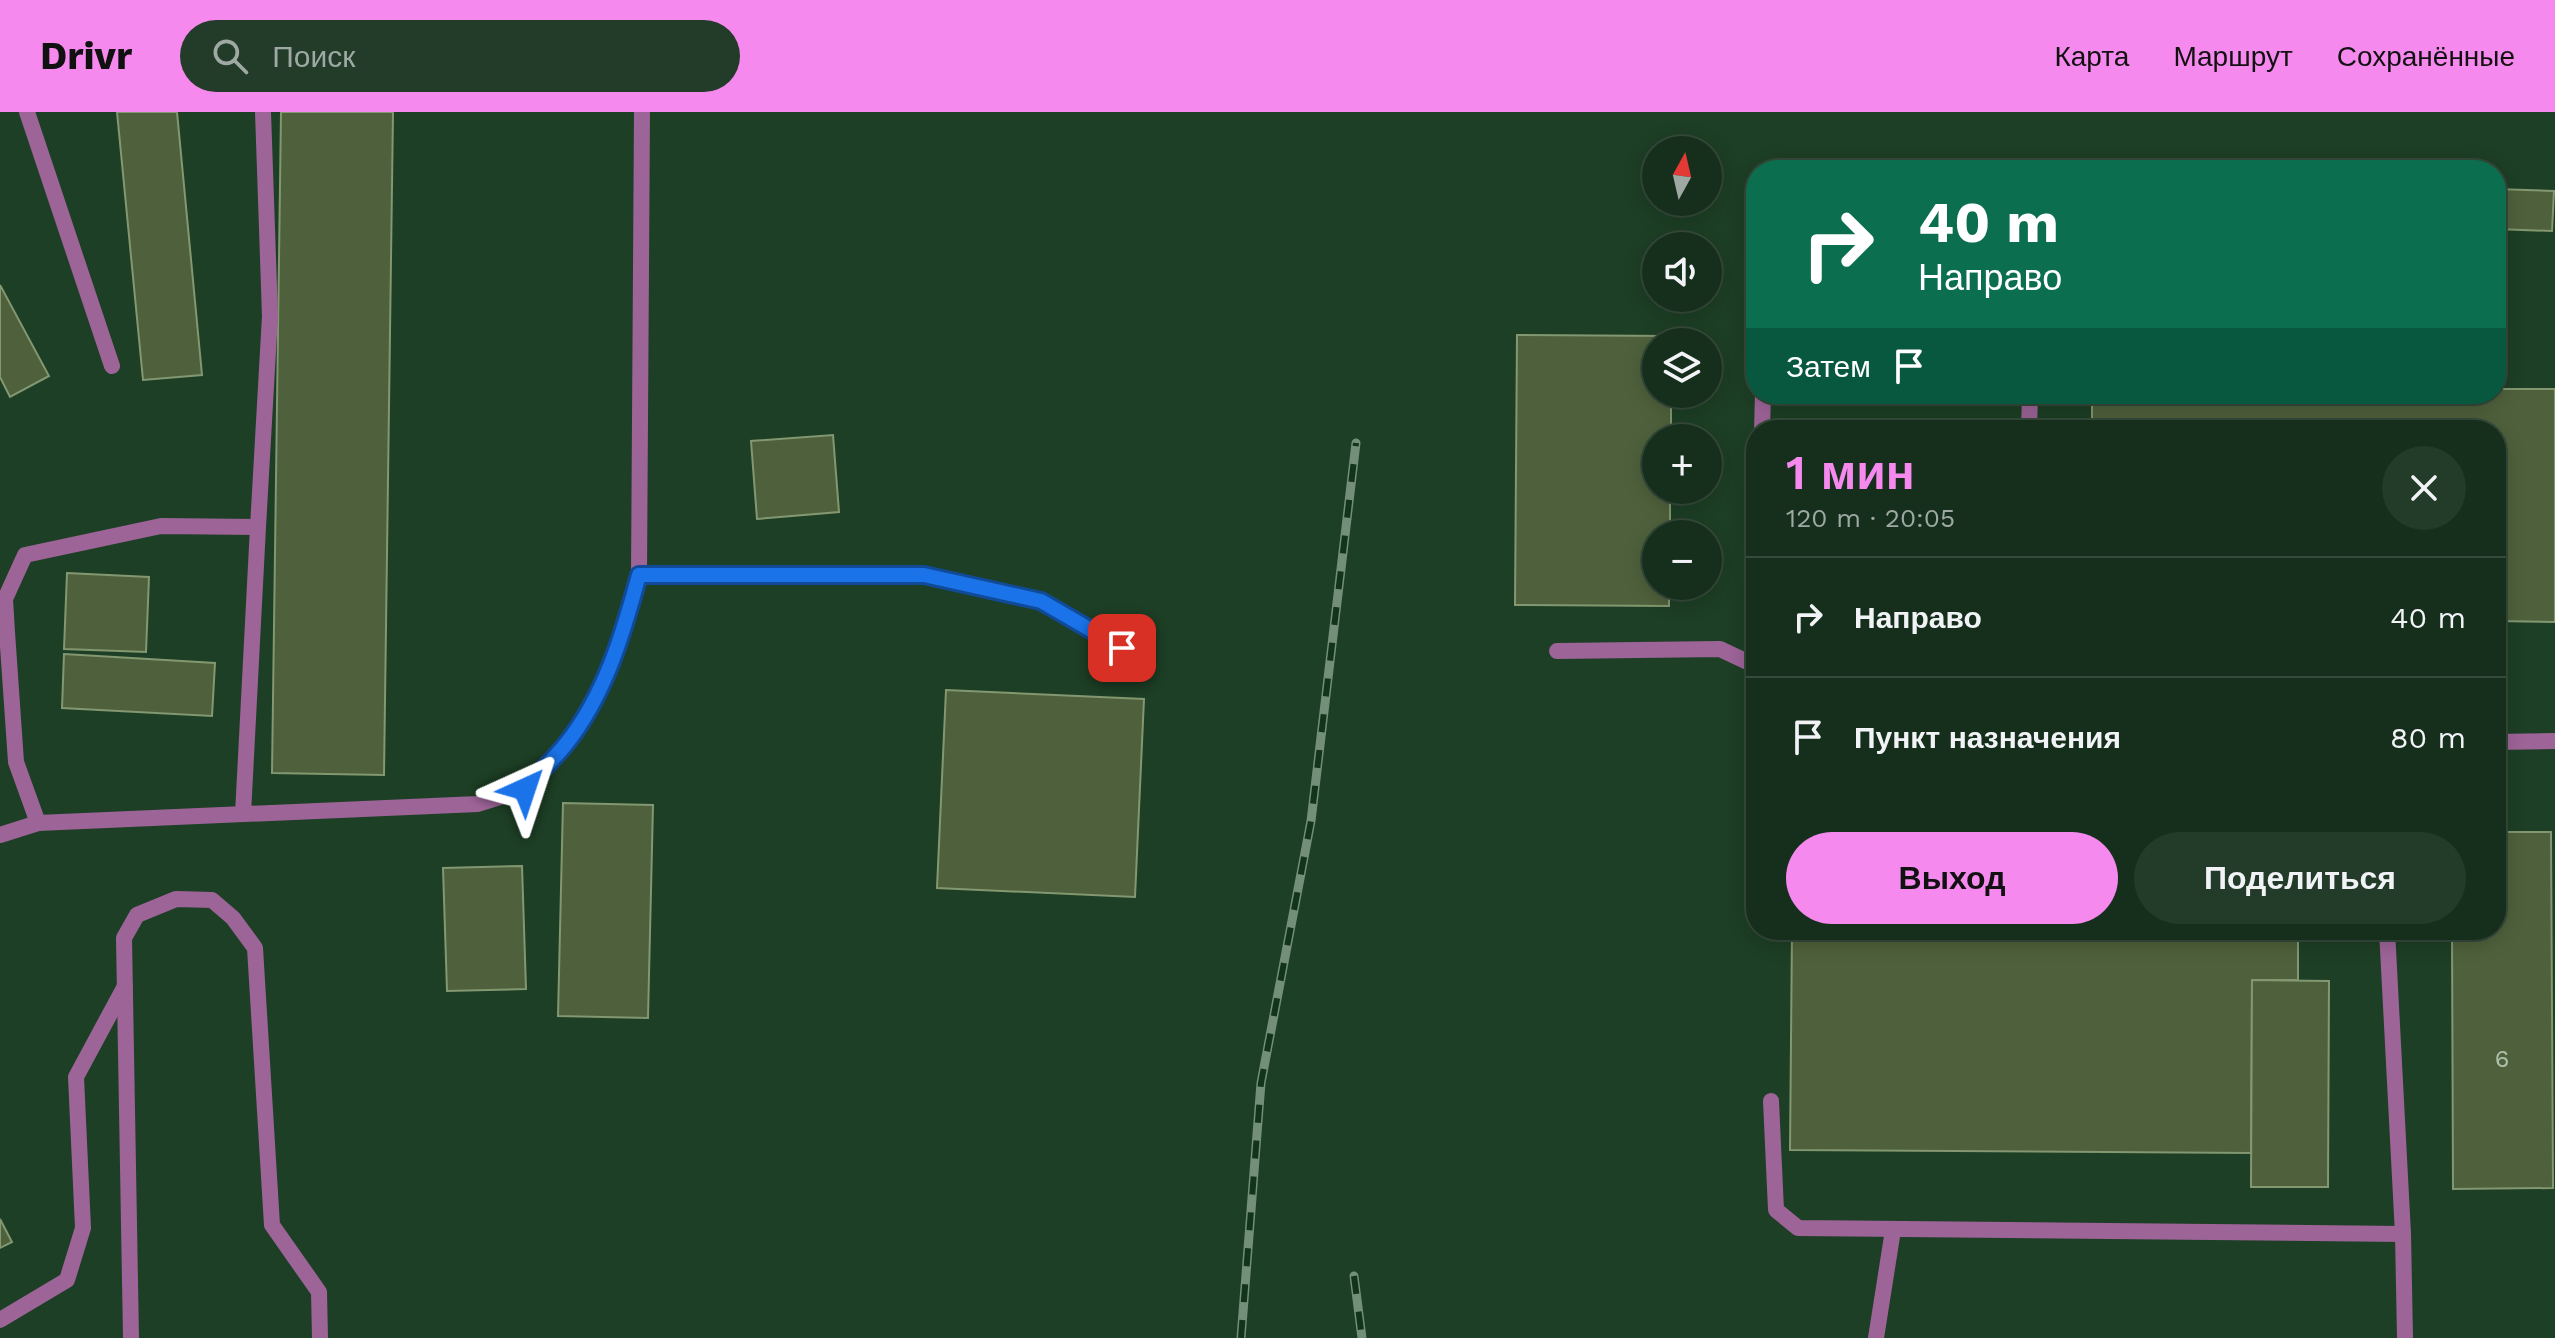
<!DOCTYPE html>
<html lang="ru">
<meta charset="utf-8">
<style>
:root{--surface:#162f1c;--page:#233b29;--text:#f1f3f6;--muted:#9ea9a3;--line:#354a3b;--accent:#f589ee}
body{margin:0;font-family:"Work Sans",sans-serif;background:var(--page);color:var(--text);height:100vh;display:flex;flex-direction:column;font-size:30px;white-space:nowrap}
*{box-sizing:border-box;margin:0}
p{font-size:26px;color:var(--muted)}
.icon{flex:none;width:44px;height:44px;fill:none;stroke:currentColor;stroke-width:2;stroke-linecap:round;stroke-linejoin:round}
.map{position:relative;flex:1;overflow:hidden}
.side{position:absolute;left:1746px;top:308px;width:760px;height:520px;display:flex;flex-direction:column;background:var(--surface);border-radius:32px;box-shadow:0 4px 20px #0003,0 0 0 2px var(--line)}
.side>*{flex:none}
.top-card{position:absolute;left:1746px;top:48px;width:760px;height:244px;border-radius:32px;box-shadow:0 4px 20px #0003,0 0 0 2px var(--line);background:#0b6e4f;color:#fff;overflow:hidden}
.needle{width:52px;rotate:8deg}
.controls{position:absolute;left:1642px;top:24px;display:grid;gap:16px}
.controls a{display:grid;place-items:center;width:80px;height:80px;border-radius:50%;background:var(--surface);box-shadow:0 4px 20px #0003,0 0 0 2px var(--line);font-size:40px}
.pin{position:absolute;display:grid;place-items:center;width:68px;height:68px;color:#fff;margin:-34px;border-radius:16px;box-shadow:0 4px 12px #0006}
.me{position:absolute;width:88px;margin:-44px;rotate:42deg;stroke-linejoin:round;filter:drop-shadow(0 0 6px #0008)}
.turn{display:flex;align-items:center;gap:28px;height:168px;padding:0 40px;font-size:36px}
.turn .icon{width:104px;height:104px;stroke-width:2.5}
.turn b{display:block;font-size:56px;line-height:68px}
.then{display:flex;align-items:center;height:76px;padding:0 40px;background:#0003;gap:16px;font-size:30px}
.round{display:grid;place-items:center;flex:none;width:84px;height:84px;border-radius:42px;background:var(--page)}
.overview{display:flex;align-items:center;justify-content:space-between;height:136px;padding:0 40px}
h1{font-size:48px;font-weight:600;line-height:60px;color:var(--accent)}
.action{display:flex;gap:16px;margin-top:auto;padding:16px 40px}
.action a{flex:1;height:92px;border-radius:48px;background:var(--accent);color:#111;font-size:32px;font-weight:600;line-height:92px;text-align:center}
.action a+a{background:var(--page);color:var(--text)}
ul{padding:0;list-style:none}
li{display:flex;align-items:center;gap:24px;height:120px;padding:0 40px;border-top:2px solid var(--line)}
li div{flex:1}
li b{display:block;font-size:30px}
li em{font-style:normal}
header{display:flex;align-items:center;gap:48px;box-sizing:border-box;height:112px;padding:0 40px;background:var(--accent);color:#111}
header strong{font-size:38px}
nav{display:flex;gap:44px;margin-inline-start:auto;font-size:28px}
.search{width:560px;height:72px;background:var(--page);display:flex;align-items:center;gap:20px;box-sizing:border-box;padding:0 28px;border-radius:44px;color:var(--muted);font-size:30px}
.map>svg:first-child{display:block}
.building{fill:#4f613c;stroke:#839770;stroke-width:2}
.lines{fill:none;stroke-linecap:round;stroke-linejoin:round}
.lane{stroke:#9d6498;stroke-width:16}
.rail-casing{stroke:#748f79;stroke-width:9}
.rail{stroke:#12341b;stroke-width:6;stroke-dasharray:18;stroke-linecap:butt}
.route-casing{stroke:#114b97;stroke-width:20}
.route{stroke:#1a73e8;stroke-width:14}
.labels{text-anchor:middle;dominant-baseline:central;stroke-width:8;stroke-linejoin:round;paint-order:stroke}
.number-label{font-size:24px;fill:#adc0aa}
</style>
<header>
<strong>Drivr</strong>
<div class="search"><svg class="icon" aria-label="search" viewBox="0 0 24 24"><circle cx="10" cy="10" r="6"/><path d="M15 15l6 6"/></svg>Поиск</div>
<nav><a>Карта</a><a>Маршрут</a><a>Сохранённые</a></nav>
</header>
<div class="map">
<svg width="2555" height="1226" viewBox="0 0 2555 1226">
<rect width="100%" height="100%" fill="#1d3f25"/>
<g class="building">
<polygon points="117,0 177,0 202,263 143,268"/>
<polygon points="281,0 393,0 384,663 272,661"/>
<polygon points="2496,77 2554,79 2552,119 2496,117"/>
<polygon points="0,173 49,264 10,285 0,265"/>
<polygon points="1517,223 1671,224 1671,230 1656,230 1656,282 1671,282 1671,326 1656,326 1656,378 1670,378 1670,422 1656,422 1656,474 1669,474 1669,494 1515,493"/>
<polygon points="2496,277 2555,277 2555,510 2496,509 2496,318 2092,318 2092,282 2496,282"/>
<polygon points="833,323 839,400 757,407 751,329"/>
<polygon points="67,461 149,465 146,540 64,537"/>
<polygon points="64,542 215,551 212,604 62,596"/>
<polygon points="946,578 1144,587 1135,785 937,776"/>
<polygon points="563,691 653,693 648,906 558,904"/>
<polygon points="2496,720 2551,720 2553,1076 2453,1077 2452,818 2496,818"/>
<polygon points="522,754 526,877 447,879 443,756"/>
<polygon points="1792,818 2298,818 2298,868 2252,868 2251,1041 1790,1038"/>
<polygon points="2252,868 2329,869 2328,1075 2251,1075"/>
<polygon points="0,1107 12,1130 0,1136"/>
</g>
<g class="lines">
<g class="lane">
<polyline points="27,0 112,254"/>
<polyline points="1762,318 1763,282"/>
<polyline points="2029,318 2030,282"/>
<polyline points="639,463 924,463 1041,489 1122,536"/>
<polyline points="1557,539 1720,537 1754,553 1756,557"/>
<polyline points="1754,553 1756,500"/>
<polyline points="2496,630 2555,629"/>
<polyline points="243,702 258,415"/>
<polyline points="38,711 16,650 7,520 5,487 25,443 161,414 258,415 270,204 263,0"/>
<polyline points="0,723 38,711 478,692 525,677 568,630 602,575 624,519 639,463 642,0"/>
<polyline points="2387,818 2403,1122 2405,1226"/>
<polyline points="1771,989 1776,1098 1798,1116 2403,1122"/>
<polyline points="0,1208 67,1168 83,1116 76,965 125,874"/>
<polyline points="131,1226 124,826 137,803 176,787 212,788 233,806 255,836 272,1113 319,1180 320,1226"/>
<polyline points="1876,1226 1893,1118"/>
</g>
<g class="rail-casing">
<g id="rail">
<polyline points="1354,1164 1362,1226"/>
<polyline points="1241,1226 1261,971 1311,709 1356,331"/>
</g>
</g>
<use href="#rail" class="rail"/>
</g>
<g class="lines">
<g class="route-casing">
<path id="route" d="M 525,677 C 538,662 553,648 566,632 C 605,583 623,522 639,463 L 924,463 L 1041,489 L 1122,536"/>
</g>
<use href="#route" class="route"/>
</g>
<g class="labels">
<g class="number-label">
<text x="2502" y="947">6</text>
</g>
</g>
</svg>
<div class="controls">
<a><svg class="needle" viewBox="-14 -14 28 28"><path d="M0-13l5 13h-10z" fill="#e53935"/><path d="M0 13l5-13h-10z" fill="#9ea9a3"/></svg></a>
<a><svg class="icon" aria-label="sound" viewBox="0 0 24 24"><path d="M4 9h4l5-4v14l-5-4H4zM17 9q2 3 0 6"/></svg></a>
<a><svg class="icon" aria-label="layers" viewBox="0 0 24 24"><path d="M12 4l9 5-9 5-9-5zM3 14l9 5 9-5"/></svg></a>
<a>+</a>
<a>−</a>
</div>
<div class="pin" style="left:1122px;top:536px;background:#d93025"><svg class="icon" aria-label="arrive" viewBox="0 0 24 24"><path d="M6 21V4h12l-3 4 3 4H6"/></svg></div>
<svg class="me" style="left:525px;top:677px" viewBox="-20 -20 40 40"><path d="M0-17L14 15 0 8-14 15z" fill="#1a73e8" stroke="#fff" stroke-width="4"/></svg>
<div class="top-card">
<div class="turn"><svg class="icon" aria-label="right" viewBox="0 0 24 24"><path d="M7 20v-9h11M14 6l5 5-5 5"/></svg><div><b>40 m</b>Направо</div></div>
<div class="then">Затем<svg class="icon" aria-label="arrive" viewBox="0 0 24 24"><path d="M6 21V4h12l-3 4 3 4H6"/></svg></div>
</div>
<section class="side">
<div class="overview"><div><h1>1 мин</h1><p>120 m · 20:05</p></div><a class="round"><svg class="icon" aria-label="close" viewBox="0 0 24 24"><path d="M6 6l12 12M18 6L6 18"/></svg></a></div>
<ul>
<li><svg class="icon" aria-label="right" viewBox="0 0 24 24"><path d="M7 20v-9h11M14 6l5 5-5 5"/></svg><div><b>Направо</b></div><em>40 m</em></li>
<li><svg class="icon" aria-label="arrive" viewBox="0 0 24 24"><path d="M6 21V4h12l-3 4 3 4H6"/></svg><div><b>Пункт назначения</b></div><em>80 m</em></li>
</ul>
<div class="action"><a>Выход</a><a>Поделиться</a></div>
</section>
</div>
